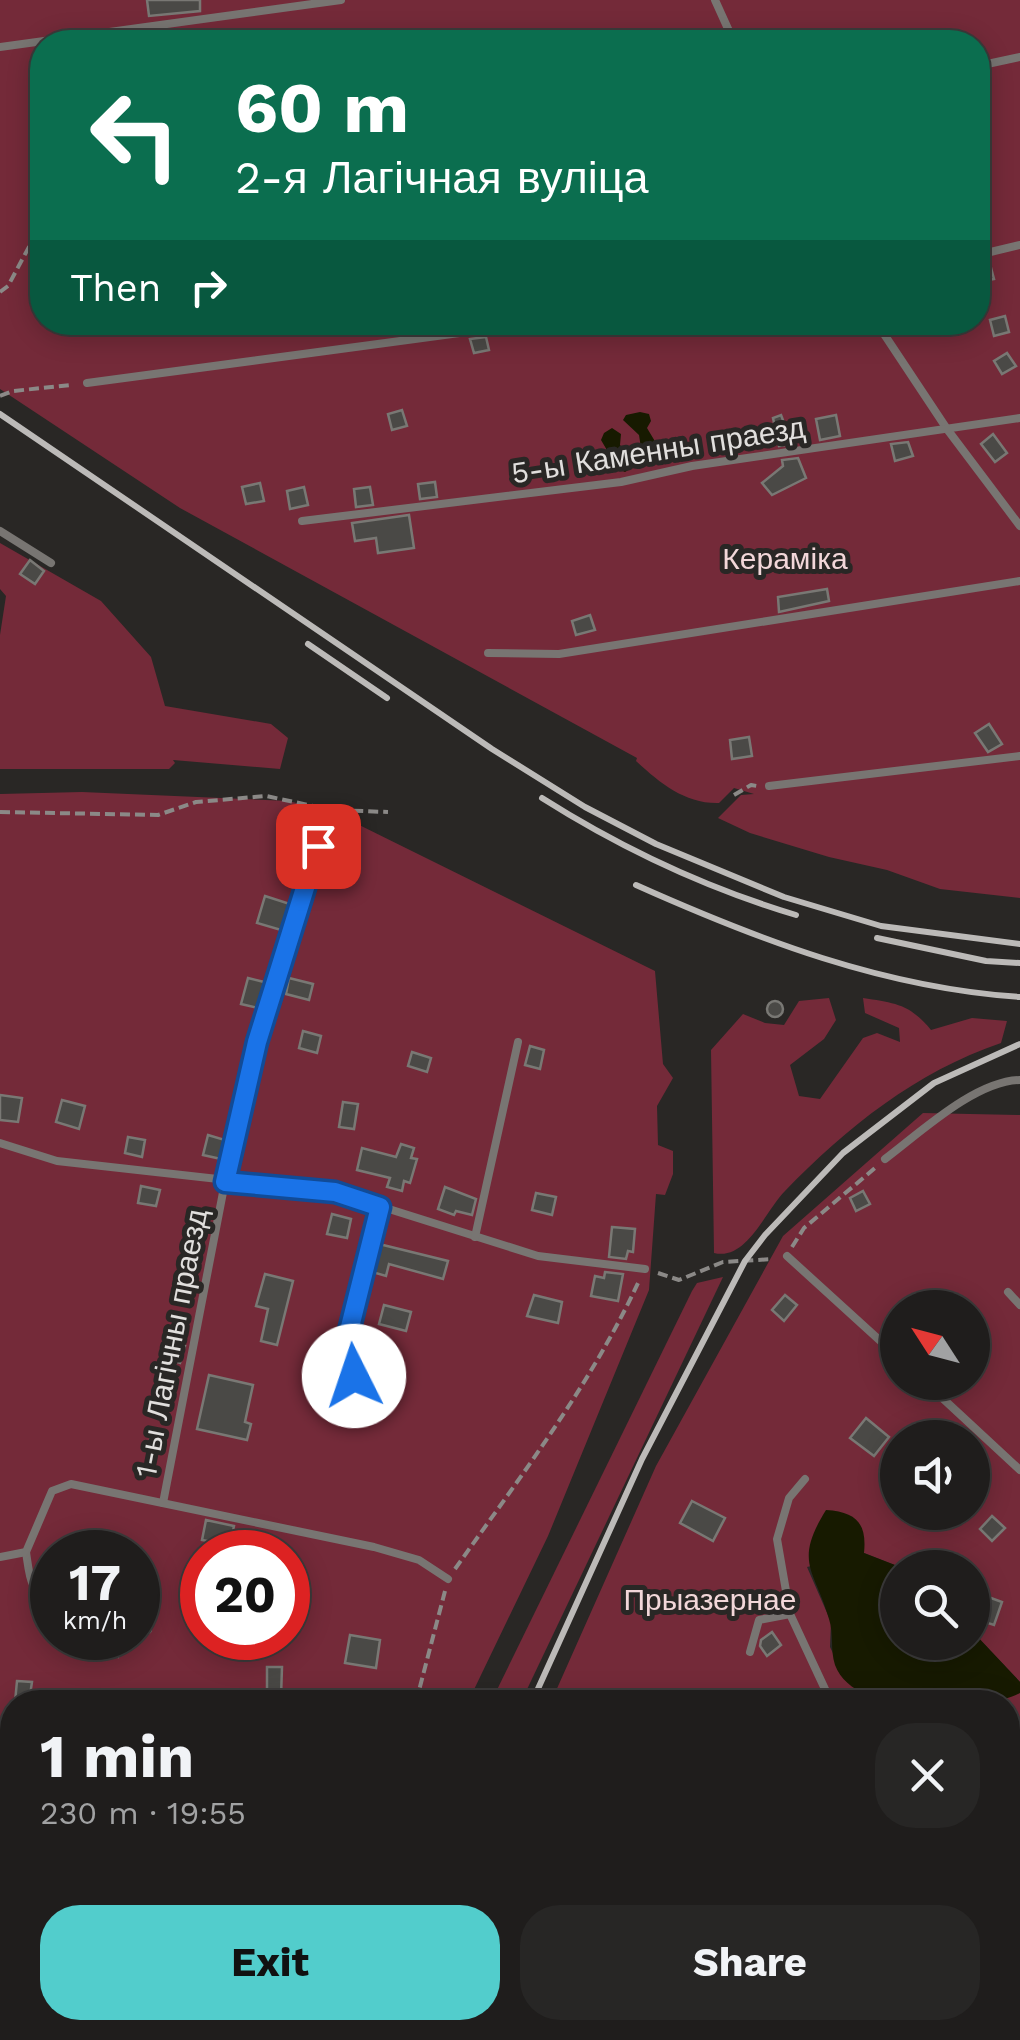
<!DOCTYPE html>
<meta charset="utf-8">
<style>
:root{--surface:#1f1d1c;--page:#272625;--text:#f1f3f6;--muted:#a1a2a3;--line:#3c3b3b;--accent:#52cdcc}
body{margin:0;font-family:"Work Sans",sans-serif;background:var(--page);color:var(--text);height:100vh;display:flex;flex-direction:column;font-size:38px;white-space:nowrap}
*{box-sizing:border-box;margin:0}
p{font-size:32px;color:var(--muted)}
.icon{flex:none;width:55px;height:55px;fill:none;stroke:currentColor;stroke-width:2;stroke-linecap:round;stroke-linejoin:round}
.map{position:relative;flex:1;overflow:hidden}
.details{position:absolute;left:0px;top:1690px;width:1020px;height:350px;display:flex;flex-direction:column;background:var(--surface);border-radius:40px 40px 0 0;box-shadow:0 5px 25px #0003,0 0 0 2px var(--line)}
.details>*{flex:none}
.banner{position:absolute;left:30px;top:30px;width:960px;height:305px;border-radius:40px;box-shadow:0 5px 25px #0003,0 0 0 2px var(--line);background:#0b6e4f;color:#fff;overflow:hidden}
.needle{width:65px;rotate:306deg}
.buttons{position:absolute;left:880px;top:1290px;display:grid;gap:20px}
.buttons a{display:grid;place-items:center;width:110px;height:110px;border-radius:50%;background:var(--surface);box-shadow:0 5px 25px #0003,0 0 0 2px var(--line);font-size:50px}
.speed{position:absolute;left:30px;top:1530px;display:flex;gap:20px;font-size:50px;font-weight:700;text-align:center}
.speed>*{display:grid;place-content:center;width:130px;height:130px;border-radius:50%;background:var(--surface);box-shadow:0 5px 25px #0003,0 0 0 2px var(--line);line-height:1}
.speed small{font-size:25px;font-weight:400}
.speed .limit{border:15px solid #d22;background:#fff;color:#111}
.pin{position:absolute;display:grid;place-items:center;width:85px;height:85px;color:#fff;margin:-42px;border-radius:20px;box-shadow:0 5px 15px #0006}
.me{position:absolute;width:110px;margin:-55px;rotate:356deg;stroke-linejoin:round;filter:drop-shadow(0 0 8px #0008)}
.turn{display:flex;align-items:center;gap:35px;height:210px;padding:0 40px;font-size:45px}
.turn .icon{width:130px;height:130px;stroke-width:2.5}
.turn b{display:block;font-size:70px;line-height:85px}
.then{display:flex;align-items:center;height:95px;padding:0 40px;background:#0003;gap:20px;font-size:38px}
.round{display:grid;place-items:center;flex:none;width:105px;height:105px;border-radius:40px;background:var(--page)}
.overview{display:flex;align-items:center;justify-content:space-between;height:170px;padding:0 40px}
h1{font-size:60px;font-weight:700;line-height:75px}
.action{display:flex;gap:20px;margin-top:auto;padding:20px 40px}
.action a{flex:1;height:115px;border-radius:40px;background:var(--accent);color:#111;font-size:40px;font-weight:700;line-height:115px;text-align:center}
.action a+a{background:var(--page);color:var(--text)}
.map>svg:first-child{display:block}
.green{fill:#742a39;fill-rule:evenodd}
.water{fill:#171a00}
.building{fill:#4a4946;stroke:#797874;stroke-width:2.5}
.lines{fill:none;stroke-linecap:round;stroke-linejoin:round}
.path{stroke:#8b8987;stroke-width:4;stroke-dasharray:10 5;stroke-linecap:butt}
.service{stroke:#787572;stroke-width:8}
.minor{stroke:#787572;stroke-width:15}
.rail{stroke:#bcbab8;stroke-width:6}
.route-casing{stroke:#114b97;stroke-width:25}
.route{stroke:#1a73e8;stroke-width:18}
.labels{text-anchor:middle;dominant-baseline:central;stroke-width:10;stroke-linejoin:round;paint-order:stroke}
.street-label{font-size:30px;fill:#e1dfdd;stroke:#292725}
.park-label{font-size:30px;fill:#f2d7d9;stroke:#292725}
</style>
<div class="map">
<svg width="1020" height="2040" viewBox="0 0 1020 2040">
<rect width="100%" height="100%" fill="#292725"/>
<g class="green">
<path d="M 0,0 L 1020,0 L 1020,898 L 940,889 L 887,870 L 829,857 L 750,833 L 718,818 L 741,795 L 754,794 L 734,788 L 719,803 C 685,804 660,783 636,761 L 637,758 L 180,508 L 0,389 ZM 42,42 L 978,42 L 978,322 L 42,322 Z"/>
<polygon points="0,543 101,601 151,657 165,706 271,724 288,738 280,769 173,760 175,763 169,769 0,769 0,635 6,596 0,589"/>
<path d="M 82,792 L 289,801 L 339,815 L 655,971 L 663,1064 L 673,1078 L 657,1106 L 658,1145 L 673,1151 L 673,1174 L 665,1195 L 656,1194 L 649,1290 L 548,1536 L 468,1702 L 12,1702 L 12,1992 L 0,1988 L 0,794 ZM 52,1552 L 138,1552 L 138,1638 L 52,1638 ZM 202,1552 L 288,1552 L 288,1638 L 202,1638 Z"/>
<path d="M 829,998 L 836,1020 L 824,1039 L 790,1065 L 799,1096 L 820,1099 L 863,1038 L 877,1033 L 900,1042 L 899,1028 L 865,1013 L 863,998 C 895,1003 910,1004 931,1030 L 972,1018 L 1007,1021 L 1001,1043 C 916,1072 847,1127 785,1191 C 765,1211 747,1261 714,1253 L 711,1050 L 743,1014 L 765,1023 L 784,1025 L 799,1001 Z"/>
<path d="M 923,1113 L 1020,1115 L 1020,1821 L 1008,1832 L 1008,1702 L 938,1702 L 955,1696 L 1020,1693 L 1020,1682 L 973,1632 L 972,1568 L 900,1567 L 864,1553 L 807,1567 L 831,1622 L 830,1647 L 847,1682 L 886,1702 L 551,1702 L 656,1466 L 783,1236 ZM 898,1308 L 972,1308 L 972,1382 L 898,1382 ZM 898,1438 L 972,1438 L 972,1512 L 898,1512 Z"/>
<polygon points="723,1277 521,1702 491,1702 692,1291 697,1283"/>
<polygon points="1020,1847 1020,2035 1008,2017 1008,1858"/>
<polygon points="79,2028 313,2028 305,2040 124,2040"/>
<polygon points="438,2028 786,2028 769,2040 436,2040"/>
</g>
<g class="water">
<polygon points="640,412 649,414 651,421 647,428 662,453 659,460 649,458 641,448 639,435 623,420 626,415"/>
<polygon points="612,428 621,434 620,445 630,457 632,468 625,472 618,469 601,440 604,433"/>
<path d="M 826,1510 C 857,1512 867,1524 864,1553 L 900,1567 L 898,1642 L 972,1642 L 973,1632 L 1020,1682 L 1020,1693 C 990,1708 979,1692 952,1697 C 947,1698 942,1702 937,1702 C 905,1709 848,1700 835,1665 C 830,1649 834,1634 829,1619 C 815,1570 793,1563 826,1510 Z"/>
</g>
<g class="building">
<polygon points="147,0 200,0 200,11 149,16"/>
<polygon points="990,264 994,279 978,282 978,268"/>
<polygon points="1005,316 1009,332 994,336 990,320"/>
<polygon points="486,337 489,350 474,353 470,339"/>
<polygon points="1007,353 1016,366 1002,374 994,361"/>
<polygon points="402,410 407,426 392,430 388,414"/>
<polygon points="781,415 792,444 779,446 773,418"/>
<polygon points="836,415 840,436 820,440 816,419"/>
<polygon points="993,434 1007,453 995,462 981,444"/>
<polygon points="908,442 913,456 895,461 891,444"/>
<polygon points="798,458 806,478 772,495 762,483 783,466 782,460"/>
<polygon points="435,482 437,497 420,499 418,484"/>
<polygon points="260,483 264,501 246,504 242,487"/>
<polygon points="304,487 308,505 290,509 287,491"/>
<polygon points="370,487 373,505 356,507 354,489"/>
<polygon points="409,515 414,548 378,553 376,538 355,541 352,523"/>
<polygon points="30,560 44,571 35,584 20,574"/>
<polygon points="827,589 829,601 779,612 778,597"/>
<polygon points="590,615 595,630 576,635 572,621"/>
<polygon points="989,724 1002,744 988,752 975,733"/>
<polygon points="749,737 752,756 732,759 730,740"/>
<polygon points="265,896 290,904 281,930 257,923"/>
<polygon points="248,978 264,982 258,1008 241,1004"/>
<polygon points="289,978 313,984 309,1000 286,994"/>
<circle cx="775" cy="1009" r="8"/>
<polygon points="303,1031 321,1036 317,1053 299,1048"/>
<polygon points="530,1046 544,1050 540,1069 525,1065"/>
<polygon points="412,1052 431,1058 427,1072 408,1066"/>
<polygon points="0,1095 22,1098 18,1122 0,1120"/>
<polygon points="62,1100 85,1106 79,1129 56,1122"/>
<polygon points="343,1102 358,1104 354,1129 339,1127"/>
<polygon points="208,1135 225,1140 221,1159 203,1155"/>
<polygon points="128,1137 145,1140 142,1157 125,1153"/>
<polygon points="401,1144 414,1148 411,1158 417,1159 410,1183 404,1181 402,1191 387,1187 390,1178 357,1170 362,1148 396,1157"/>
<polygon points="141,1186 160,1190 156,1206 138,1203"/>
<polygon points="445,1187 476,1199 472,1215 456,1211 454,1215 438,1209"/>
<polygon points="863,1191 870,1204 856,1211 850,1198"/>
<polygon points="536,1193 556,1197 552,1215 532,1210"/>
<polygon points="332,1214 351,1219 347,1238 327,1234"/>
<polygon points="612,1227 635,1229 633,1252 628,1251 626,1259 609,1257"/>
<polygon points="379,1244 448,1261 443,1279 389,1264 386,1276 372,1272"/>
<polygon points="605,1272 623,1274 618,1301 591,1296 595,1276 604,1278"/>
<polygon points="265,1274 293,1281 277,1345 261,1341 268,1309 256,1306"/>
<polygon points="534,1295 562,1302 558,1323 527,1316"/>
<polygon points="785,1295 797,1305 784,1321 772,1310"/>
<polygon points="384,1305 411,1312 406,1331 379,1324"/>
<polygon points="170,1342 185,1346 180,1363 165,1358"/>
<polygon points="209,1375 253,1385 245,1422 251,1424 247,1440 197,1429"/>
<polygon points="348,1392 373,1399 366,1423 341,1416"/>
<polygon points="866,1418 889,1437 874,1456 850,1438"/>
<polygon points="152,1430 166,1433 163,1448 149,1445"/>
<polygon points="692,1501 725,1518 713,1541 680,1523"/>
<polygon points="992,1516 1005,1528 992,1541 980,1529"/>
<polygon points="206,1520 234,1526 230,1545 202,1540"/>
<polygon points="980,1594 1002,1602 994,1625 972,1618"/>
<polygon points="772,1632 781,1645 767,1656 760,1646 761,1640"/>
<polygon points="350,1635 380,1640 376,1668 345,1663"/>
<polygon points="68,1638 125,1638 118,1657"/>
<polygon points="267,1667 282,1667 281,1697 267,1698"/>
<polygon points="17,1681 32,1682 29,1702 15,1702"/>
</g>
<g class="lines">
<g class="path">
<polyline points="0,292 8,286 30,245 42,239"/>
<polyline points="0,396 13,391 72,385"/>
<polyline points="734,795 751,785 757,786"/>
<polyline points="0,812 158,815 196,802 266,796 332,810"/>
<polyline points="323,832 332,810 388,812"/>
<polyline points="792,1247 804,1228 875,1168"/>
<polyline points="658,1273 679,1280 723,1262 773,1259"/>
<path d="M 455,1569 C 520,1477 590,1386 638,1283"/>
<polyline points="416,1702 445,1591"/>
<polyline points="0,1922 12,1930"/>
<polyline points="84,2028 119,2040"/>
<polyline points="295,2040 297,2028"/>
</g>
<g class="service">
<polyline points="715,0 734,42"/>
<polyline points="0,47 341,0"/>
<polyline points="978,66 1020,57"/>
<polyline points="978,255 1020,245"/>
<polyline points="876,322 947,429 1020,526"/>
<polyline points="87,383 542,322"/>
<polyline points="302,521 621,482 692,466 1020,418"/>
<polyline points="0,531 51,563"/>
<polyline points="488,653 559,654 1020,581"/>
<polyline points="769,786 1020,756"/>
<polyline points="0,1143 57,1161 335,1192 538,1256 645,1269"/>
<path d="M 885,1159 C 921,1132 975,1081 1020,1080"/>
<polyline points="475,1237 518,1042"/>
<polyline points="787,1256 898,1357"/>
<polyline points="1008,1292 1020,1305"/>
<polyline points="354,1375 347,1364 346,1343 380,1207"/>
<polyline points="925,1382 1020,1470"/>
<polyline points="805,1479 789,1498 777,1539 790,1614 831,1702"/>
<polyline points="163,1503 225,1182 257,1042 318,845"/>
<path d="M 26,1552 C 30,1578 29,1590 52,1603"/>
<polyline points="0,1557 26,1552 52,1491 71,1484 374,1547 419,1560 448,1579"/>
<polyline points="138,1627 148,1630"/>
<polyline points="750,1652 759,1620 790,1614"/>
<polyline points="716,1702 717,1701"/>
<polyline points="998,2028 1006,2040"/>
<polyline points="494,2040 499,2028"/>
</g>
<g class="minor">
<polyline points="1008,1843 1020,1833"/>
<polyline points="789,2040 803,2028"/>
</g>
<g class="rail">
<polyline points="0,414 492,749 585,807 656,844 784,897 881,926 1020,944"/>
<polyline points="308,644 387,698"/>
<path d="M 542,798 C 621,848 706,888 796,915"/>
<path d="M 636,885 C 759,940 884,988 1020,997"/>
<polyline points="877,938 986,961 1020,963"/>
<polyline points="532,1702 642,1459 745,1261 765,1235 843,1153 934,1083 1020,1044"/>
<polyline points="373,2040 378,2028"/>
<polyline points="428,2040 431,2028"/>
</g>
</g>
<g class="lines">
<g class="route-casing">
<polyline id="route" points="318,846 257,1042 225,1182 335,1192 380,1207 346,1343 347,1364 354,1376"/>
</g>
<use href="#route" class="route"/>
</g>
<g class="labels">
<g class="street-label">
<text transform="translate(658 450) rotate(-9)">5-ы Каменны праезд</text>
<text transform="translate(171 1343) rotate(-79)">1-ы Лагічны праезд</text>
</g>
<g class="park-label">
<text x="785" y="558">Кераміка</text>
<text x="710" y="1599">Прыазернае</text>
</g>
</g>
</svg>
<div class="buttons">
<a><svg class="needle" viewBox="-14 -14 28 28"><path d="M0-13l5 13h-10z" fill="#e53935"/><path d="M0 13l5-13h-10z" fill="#a1a2a3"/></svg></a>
<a><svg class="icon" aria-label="sound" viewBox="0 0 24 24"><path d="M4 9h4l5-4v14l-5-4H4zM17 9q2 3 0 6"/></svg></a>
<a><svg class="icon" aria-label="search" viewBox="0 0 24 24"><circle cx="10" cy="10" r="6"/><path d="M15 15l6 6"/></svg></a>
</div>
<div class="speed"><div>17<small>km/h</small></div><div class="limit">20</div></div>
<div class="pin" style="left:318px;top:846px;background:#d93025"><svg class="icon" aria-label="arrive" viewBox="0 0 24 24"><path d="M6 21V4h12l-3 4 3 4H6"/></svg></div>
<svg class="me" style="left:354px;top:1376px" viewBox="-20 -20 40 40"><circle r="19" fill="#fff"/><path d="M0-13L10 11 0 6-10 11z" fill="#1a73e8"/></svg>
<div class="banner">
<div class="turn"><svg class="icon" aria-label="left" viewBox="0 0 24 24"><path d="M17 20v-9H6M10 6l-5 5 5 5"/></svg><div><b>60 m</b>2-я Лагічная вуліца</div></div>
<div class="then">Then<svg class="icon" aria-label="right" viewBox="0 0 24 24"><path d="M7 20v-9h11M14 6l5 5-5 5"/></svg></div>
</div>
<section class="details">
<div class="overview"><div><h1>1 min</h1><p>230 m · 19:55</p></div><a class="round"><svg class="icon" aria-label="close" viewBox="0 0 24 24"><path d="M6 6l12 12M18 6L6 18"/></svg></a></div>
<div class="action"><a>Exit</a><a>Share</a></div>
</section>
</div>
